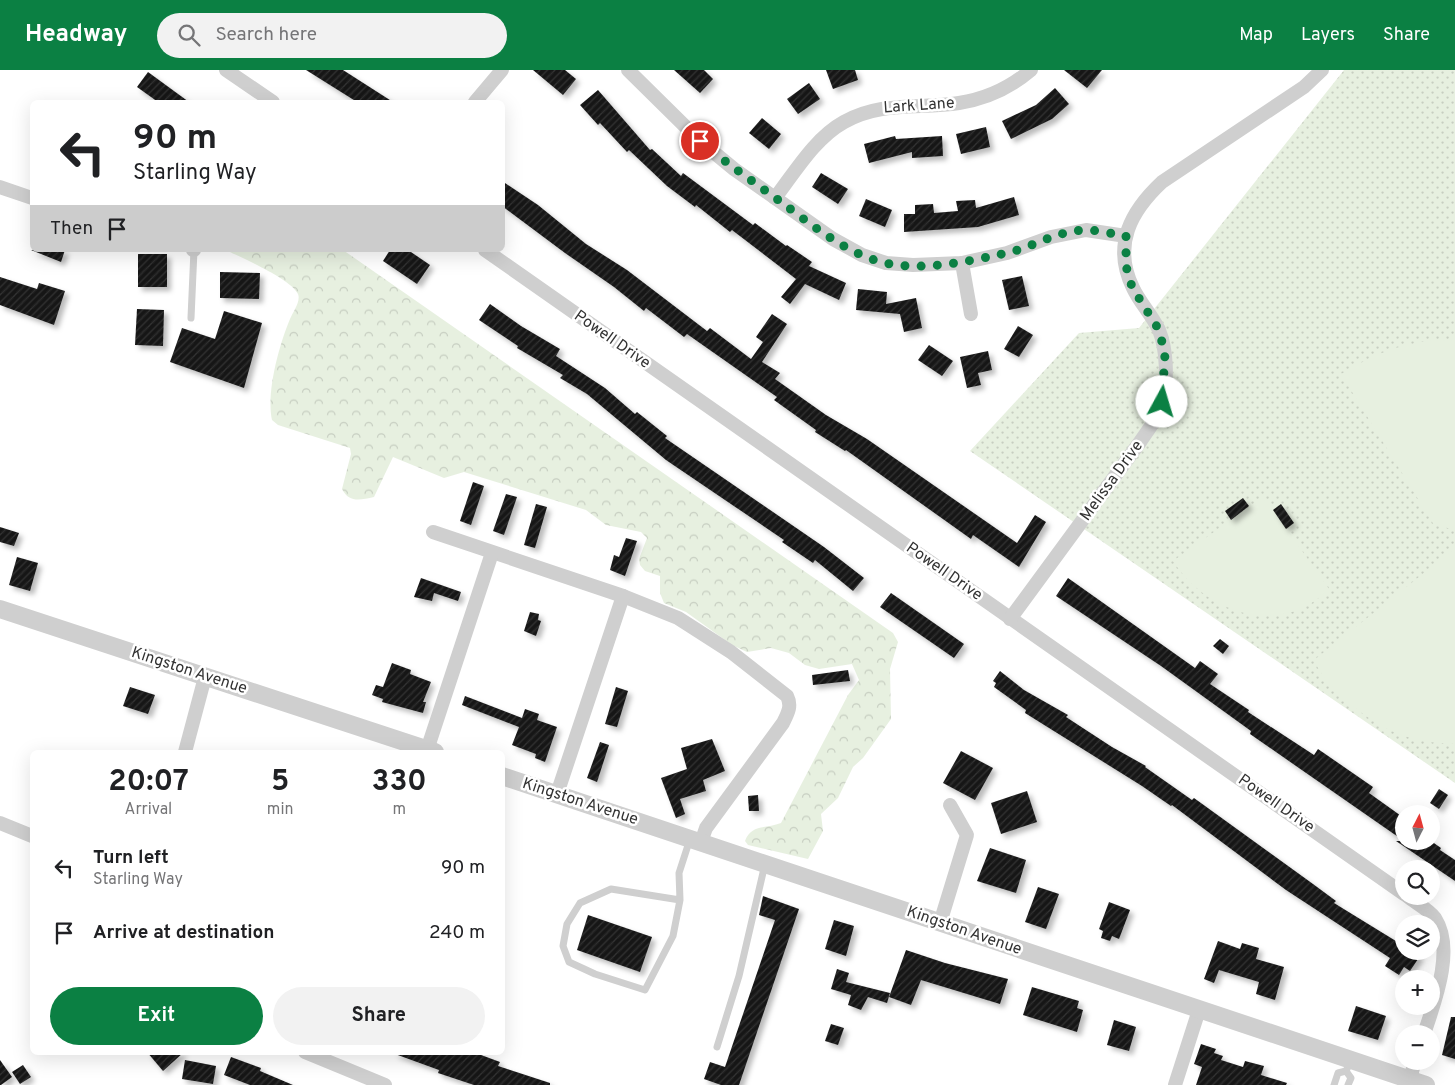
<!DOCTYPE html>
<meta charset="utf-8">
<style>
:root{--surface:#fff;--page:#f2f2f2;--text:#202124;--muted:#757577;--accent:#0b8043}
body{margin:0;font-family:Overpass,sans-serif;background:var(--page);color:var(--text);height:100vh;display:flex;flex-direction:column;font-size:19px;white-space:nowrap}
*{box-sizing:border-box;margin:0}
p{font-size:16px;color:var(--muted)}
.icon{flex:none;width:28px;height:28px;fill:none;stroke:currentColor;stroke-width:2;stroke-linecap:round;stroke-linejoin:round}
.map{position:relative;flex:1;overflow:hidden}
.details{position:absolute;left:30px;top:680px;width:475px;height:305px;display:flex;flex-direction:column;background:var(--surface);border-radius:8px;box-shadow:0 5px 20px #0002}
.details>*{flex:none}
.banner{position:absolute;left:30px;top:30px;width:475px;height:152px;border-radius:8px;box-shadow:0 5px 20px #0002;background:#fff;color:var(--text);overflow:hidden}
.needle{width:32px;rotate:6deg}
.buttons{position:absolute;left:1395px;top:735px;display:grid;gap:10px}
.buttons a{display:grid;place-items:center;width:45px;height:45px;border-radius:50%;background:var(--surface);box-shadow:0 5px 20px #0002;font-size:25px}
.pin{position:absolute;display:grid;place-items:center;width:42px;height:42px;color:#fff;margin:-21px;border:2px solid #fff;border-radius:50%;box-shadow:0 1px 5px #0007}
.me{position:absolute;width:55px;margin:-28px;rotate:6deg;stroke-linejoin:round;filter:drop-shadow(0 0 4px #0008)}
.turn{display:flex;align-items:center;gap:18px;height:105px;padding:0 20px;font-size:22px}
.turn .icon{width:65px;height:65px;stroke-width:2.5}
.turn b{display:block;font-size:35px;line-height:42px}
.then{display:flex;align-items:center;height:48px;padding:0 20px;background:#0003;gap:10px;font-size:19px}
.eta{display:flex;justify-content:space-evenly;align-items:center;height:85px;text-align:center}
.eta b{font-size:30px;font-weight:700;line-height:35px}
.cta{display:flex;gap:10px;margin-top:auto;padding:10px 20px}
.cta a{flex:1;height:58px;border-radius:30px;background:var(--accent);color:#fff;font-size:20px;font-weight:700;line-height:58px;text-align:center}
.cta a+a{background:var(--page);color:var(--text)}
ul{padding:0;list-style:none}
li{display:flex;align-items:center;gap:15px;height:65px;padding:0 20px}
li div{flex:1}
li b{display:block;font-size:19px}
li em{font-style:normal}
header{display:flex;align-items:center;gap:30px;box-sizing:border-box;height:70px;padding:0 25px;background:var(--accent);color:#fff}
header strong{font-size:24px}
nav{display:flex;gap:28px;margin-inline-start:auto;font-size:18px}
.search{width:350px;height:45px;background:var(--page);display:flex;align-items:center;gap:12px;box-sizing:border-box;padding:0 18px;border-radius:28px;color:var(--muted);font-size:19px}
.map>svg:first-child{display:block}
.grass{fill:url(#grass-dots)}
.forest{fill:url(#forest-crowns)}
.garden{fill:#e7f0e0}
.building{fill:url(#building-hatch);filter:url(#shadow)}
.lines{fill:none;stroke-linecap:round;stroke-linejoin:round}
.service{stroke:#cfcfcf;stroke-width:7}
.minor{stroke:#cfcfcf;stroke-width:14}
.tertiary{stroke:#cfcfcf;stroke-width:18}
.route{stroke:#0b8043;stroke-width:9;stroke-dasharray:0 16.2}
.labels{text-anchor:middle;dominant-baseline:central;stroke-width:5;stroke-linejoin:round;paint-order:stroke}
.street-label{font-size:16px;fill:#323232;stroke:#fff}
</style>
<header>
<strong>Headway</strong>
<div class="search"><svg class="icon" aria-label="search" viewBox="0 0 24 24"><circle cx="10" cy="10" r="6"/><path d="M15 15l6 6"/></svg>Search here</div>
<nav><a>Map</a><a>Layers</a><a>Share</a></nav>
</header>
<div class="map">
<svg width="1455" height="1015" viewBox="0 0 1455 1015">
<defs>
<pattern id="grass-dots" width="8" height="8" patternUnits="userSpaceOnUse" patternTransform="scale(1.25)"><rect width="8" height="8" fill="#e7f0e0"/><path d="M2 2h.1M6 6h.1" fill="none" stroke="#c7cec1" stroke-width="1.8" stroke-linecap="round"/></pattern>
<pattern id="forest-crowns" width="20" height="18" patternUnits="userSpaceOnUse" patternTransform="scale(1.25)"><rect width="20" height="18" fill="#e7f0e0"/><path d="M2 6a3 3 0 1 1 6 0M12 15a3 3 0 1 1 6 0" fill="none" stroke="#c7cec1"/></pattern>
<pattern id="building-hatch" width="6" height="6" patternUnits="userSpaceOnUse" patternTransform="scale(1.25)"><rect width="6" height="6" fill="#191919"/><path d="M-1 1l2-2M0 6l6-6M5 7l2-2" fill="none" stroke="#323232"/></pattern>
<filter id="shadow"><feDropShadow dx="4" dy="4" stdDeviation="2.5" flood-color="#0004"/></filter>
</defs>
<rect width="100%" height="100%" fill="#fff"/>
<polygon class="grass" points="1344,0 1455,0 1455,713 970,381 1079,263 1139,258"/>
<path class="forest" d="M 226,180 L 343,180 L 893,563 L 898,572 L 890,599 L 891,649 L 863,688 L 853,697 L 838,728 L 821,744 L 823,761 L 808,789 L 748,775 L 745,771 C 751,754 766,759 781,753 L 848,625 L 859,610 L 852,594 L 819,599 L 805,595 L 789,583 L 771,578 L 747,582 L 732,575 L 686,542 L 664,533 L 660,523 L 660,506 L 645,501 L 640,495 L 639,489 L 647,468 L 641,462 L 606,455 L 586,440 L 464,402 L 444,408 L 393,387 L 374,427 C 360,430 349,433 342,419 L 351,384 L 350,378 L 278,355 L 272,350 C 266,323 279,275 290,249 C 293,242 301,231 298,224 C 291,209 242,188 226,180 Z"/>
<g class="garden">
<path d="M 1433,270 L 1455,271 L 1455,459 L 1452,459 L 1434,455 L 1341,304 C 1375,284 1394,276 1433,270 Z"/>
<path d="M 1259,430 L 1265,431 L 1271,437 L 1329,519 C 1280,568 1207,544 1173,491 Z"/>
<path d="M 1453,480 L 1455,480 L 1455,674 C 1434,673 1414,671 1394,662 C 1367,651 1325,617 1314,590 Z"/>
</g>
<g class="building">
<polygon points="306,0 343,0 393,32 357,32"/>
<polygon points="533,0 565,0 576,9 563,25"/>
<polygon points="674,0 704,0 713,9 700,23"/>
<polygon points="826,0 855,0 858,10 833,19"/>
<polygon points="1064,0 1102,0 1087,18"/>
<polygon points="148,2 189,32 158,32 137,17"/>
<polygon points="809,13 820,29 798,44 787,29"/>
<polygon points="1055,18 1069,34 1052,49 1011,69 1002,51 1036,35"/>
<polygon points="598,20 650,80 652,79 681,106 683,103 753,155 755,153 786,176 787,175 812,192 809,196 846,213 839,230 805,214 790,234 781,227 796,209 732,160 730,162 696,135 695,137 667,116 629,80 627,82 600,53 598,55 580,35"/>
<polygon points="762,48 781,64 769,79 749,63"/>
<polygon points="986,57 990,77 961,84 956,64"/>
<polygon points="895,66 896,69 942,66 943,86 912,88 912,82 869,93 864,74"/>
<polygon points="821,103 848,119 838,134 812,117"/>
<polygon points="502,111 538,135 586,174 627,200 707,261 710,258 751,289 763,272 756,267 772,244 787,254 762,292 780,303 775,309 826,345 867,369 1017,473 1035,445 1046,452 1019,497 973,465 971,469 846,380 845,381 815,362 816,360 774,330 777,327 687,264 684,267 646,238 644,241 614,217 565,183 502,136"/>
<polygon points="1014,127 1019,145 978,157 904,162 904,144 915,144 915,135 933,134 934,143 958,141 956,131 975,130 976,138"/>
<polygon points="866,129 892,140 885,157 859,146"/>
<polygon points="31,180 65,180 61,192"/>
<polygon points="390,180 408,180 430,195 417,214 383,191"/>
<rect x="138" y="184" width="29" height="33"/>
<polygon points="220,202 260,203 259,229 220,228"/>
<polygon points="1022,206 1029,236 1009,240 1002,210"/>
<polygon points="0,207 37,219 39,213 65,221 54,255 0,235"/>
<polygon points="858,219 887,222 886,234 916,228 922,258 904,262 900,244 856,240"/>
<polygon points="490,234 521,256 560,279 556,286 605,318 635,344 637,342 667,366 665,368 824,477 864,508 853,521 815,490 813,493 782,472 784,470 666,390 587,324 560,308 563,305 517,278 518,276 479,250"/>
<polygon points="137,239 164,240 163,276 135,275"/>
<polygon points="224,241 262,253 244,318 170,292 182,258 215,269"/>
<polygon points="1018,256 1033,265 1019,287 1004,279"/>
<polygon points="929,275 953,291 942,306 918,290"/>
<polygon points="988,281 992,300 978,303 981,315 967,318 960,287"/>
<polygon points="473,412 484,416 471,455 460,451"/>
<polygon points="506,424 517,427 504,465 493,461"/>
<polygon points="1243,428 1249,436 1231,450 1225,441"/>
<polygon points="536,434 547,437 535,478 524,475"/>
<polygon points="1281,434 1294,453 1286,459 1273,440"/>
<polygon points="0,457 19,463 14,476 0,472"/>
<polygon points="626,468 637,471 625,506 610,500 614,485 619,487"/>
<polygon points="17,487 38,493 30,521 9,515"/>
<polygon points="421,508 461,522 458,531 434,523 432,531 414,527"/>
<polygon points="1068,508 1195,598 1200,591 1218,604 1210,614 1249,640 1248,642 1314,685 1318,679 1373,717 1369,723 1404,748 1404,771 1250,664 1251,661 1161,596 1056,526"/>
<polygon points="891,523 964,574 954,588 880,537"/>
<polygon points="530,542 539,544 538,550 541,551 536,566 524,561"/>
<polygon points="1220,569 1229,576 1223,584 1213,576"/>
<polygon points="392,593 411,600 410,604 431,612 423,632 426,632 423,643 382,632 383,629 372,625 376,615 383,617"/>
<polygon points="848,600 850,611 813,615 812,605"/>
<polygon points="1000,601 1024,620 1068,645 1066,647 1112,677 1146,696 1145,697 1192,730 1194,728 1313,814 1336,831 1334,833 1404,876 1404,881 1412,881 1420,886 1410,901 1404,897 1399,905 1385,896 1390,888 1286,820 1172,735 1171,736 1142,716 1025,643 1026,640 994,617 996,613 993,611"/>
<polygon points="130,617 155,625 148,644 123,636"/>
<polygon points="616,617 628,621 617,657 605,654"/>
<polygon points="465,626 522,648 525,639 539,644 537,650 557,657 545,692 535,688 536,684 512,675 519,657 462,635"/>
<polygon points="712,669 725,701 703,710 706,721 680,729 685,744 676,748 661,708 687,699 681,678"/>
<polygon points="600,672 609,675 597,712 587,708"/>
<polygon points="961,681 993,698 975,730 943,713"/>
<polygon points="1439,719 1448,725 1439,739 1430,733"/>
<polygon points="1027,721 1037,752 1001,764 991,733"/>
<polygon points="758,725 759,741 749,741 748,726"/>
<polygon points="1396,771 1431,771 1441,778 1440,780 1455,790 1455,811"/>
<polygon points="990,778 1026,790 1016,823 977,811"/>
<polygon points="1038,817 1059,824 1046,859 1025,852"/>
<polygon points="763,826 799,839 739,1015 721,1015 704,1009 710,992 725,997 775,850 759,845"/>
<polygon points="1109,832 1130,840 1119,869 1112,866 1110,871 1101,868 1103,861 1099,859"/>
<polygon points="588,845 652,867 640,902 577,880"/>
<polygon points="834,850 854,856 846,886 825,879"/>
<polygon points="1218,871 1240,879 1242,873 1259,878 1256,889 1284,897 1275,930 1256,924 1259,912 1219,900 1214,913 1204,909"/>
<polygon points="906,880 945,893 1008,909 1000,934 921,910 911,935 889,927"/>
<polygon points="837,899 849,903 846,912 890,923 887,933 868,927 861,940 848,935 851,925 831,919"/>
<polygon points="1032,917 1079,931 1077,938 1083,940 1077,962 1023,945"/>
<polygon points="1356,936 1386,946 1378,970 1348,961"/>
<polygon points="1451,947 1455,947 1455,989 1442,985"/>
<polygon points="1114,950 1136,957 1129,981 1107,975"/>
<polygon points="831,954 844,958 838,975 825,971"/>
<polygon points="1201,974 1216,979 1214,983 1223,986 1221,990 1243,997 1245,991 1264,996 1261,1005 1287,1013 1286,1015 1196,1015 1202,997 1194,994"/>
<polygon points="147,982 184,982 163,1001"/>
<polygon points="395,982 473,982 500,992 498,996 550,1013 550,1015 474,1015 438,1003 439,1000 395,984"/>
<polygon points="231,987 261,998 260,1001 293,1015 250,1015 224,1005"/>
<polygon points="0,990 12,1007 1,1015 0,1015"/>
<polygon points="185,990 216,996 213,1014 182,1009"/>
<polygon points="23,995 31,1007 20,1014 12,1002"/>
</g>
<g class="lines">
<g class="service">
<polyline points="191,248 194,180"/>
<polyline points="680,830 611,819 580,833 567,854 563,876 569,892 595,904 645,920 673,866 680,830 679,803 690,769"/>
<polyline points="717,977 739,906 765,794"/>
<polyline points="1346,1001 1351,1008 1348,1015"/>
<polyline points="1334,1015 1338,1003 1346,1001 1351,990"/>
</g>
<g class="minor">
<polyline points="226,0 273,32"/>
<polyline points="628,0 700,71 734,99 833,169 862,185 886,193 913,195 962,193 1007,183 1051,167 1086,160 1126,166"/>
<polyline points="475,32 502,0"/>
<polyline points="0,117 32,128"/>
<path d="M 775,128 C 795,102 815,68 844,52 C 881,31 919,39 959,33 C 986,29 1011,17 1031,0"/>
<polyline points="193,180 194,180"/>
<polyline points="485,180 1404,824"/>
<polyline points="962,193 971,244"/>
<path d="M 433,462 L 623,526 L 678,548 L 731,582 L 787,626 C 792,636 788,643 783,653 L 706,758 L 701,772"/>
<path d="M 1010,549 L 1140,372 C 1148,360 1159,347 1162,332 C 1168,311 1167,280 1159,260 C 1152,245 1140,233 1133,218 C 1112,175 1131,141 1162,112 L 1304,17 L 1322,0"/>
<polyline points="427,680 492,483"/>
<polyline points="185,682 205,607"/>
<polyline points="557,724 623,526"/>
<polyline points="0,753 32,766"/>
<path d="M 1407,826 C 1416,833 1428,839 1435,848 C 1455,879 1435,931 1424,964"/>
<polyline points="940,853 967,765 950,735"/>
<polyline points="305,982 385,1015"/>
<polyline points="1410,1009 1415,991"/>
<polyline points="1175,1015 1199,940"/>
</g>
<g class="tertiary">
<polyline points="0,539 435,682"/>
<polyline points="502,706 1426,1015"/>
</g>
</g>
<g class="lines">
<path class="route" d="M 700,71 C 726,93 754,112 781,132 C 812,155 847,184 885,193 C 923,201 965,192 1002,184 C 1030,179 1055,161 1085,160 C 1098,160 1113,164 1126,166 L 1126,196 L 1132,217 L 1159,260 L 1165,284 L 1162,332"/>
</g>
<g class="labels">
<g class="street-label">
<text transform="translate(919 36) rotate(-4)">Lark Lane</text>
<text transform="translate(612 270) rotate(35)">Powell Drive</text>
<text transform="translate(1112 411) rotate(-54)">Melissa Drive</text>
<text transform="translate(944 502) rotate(35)">Powell Drive</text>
<text transform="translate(189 601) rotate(18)">Kingston Avenue</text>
<text transform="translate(580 732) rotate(18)">Kingston Avenue</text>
<text transform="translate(1276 734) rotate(35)">Powell Drive</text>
<text transform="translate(964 861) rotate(19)">Kingston Avenue</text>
</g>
</g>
</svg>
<div class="buttons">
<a><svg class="needle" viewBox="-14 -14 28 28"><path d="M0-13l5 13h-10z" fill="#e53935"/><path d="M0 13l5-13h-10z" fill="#757577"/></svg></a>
<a><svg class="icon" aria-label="search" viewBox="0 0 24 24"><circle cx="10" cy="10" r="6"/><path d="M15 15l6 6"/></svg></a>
<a><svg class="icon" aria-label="layers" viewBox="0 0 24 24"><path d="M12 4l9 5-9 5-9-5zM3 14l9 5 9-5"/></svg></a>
<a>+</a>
<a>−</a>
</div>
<div class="pin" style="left:700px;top:71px;background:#d93025"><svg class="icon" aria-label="arrive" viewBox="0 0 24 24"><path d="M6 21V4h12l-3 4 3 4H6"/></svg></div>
<svg class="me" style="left:1162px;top:332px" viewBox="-20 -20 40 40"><circle r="19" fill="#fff"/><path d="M0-13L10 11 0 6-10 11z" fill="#0b8043"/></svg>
<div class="banner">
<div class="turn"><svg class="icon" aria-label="left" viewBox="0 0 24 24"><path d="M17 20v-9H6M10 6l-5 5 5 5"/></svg><div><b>90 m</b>Starling Way</div></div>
<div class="then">Then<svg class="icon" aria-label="arrive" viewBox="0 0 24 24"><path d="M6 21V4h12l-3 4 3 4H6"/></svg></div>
</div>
<section class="details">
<div class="eta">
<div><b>20:07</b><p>Arrival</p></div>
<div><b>5</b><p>min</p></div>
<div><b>330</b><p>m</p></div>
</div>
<ul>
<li><svg class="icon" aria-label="left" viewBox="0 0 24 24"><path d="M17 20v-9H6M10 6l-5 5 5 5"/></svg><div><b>Turn left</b><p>Starling Way</p></div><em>90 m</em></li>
<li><svg class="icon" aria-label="arrive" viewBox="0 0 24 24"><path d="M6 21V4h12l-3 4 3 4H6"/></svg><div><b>Arrive at destination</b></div><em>240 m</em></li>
</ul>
<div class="cta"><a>Exit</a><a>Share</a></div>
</section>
</div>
